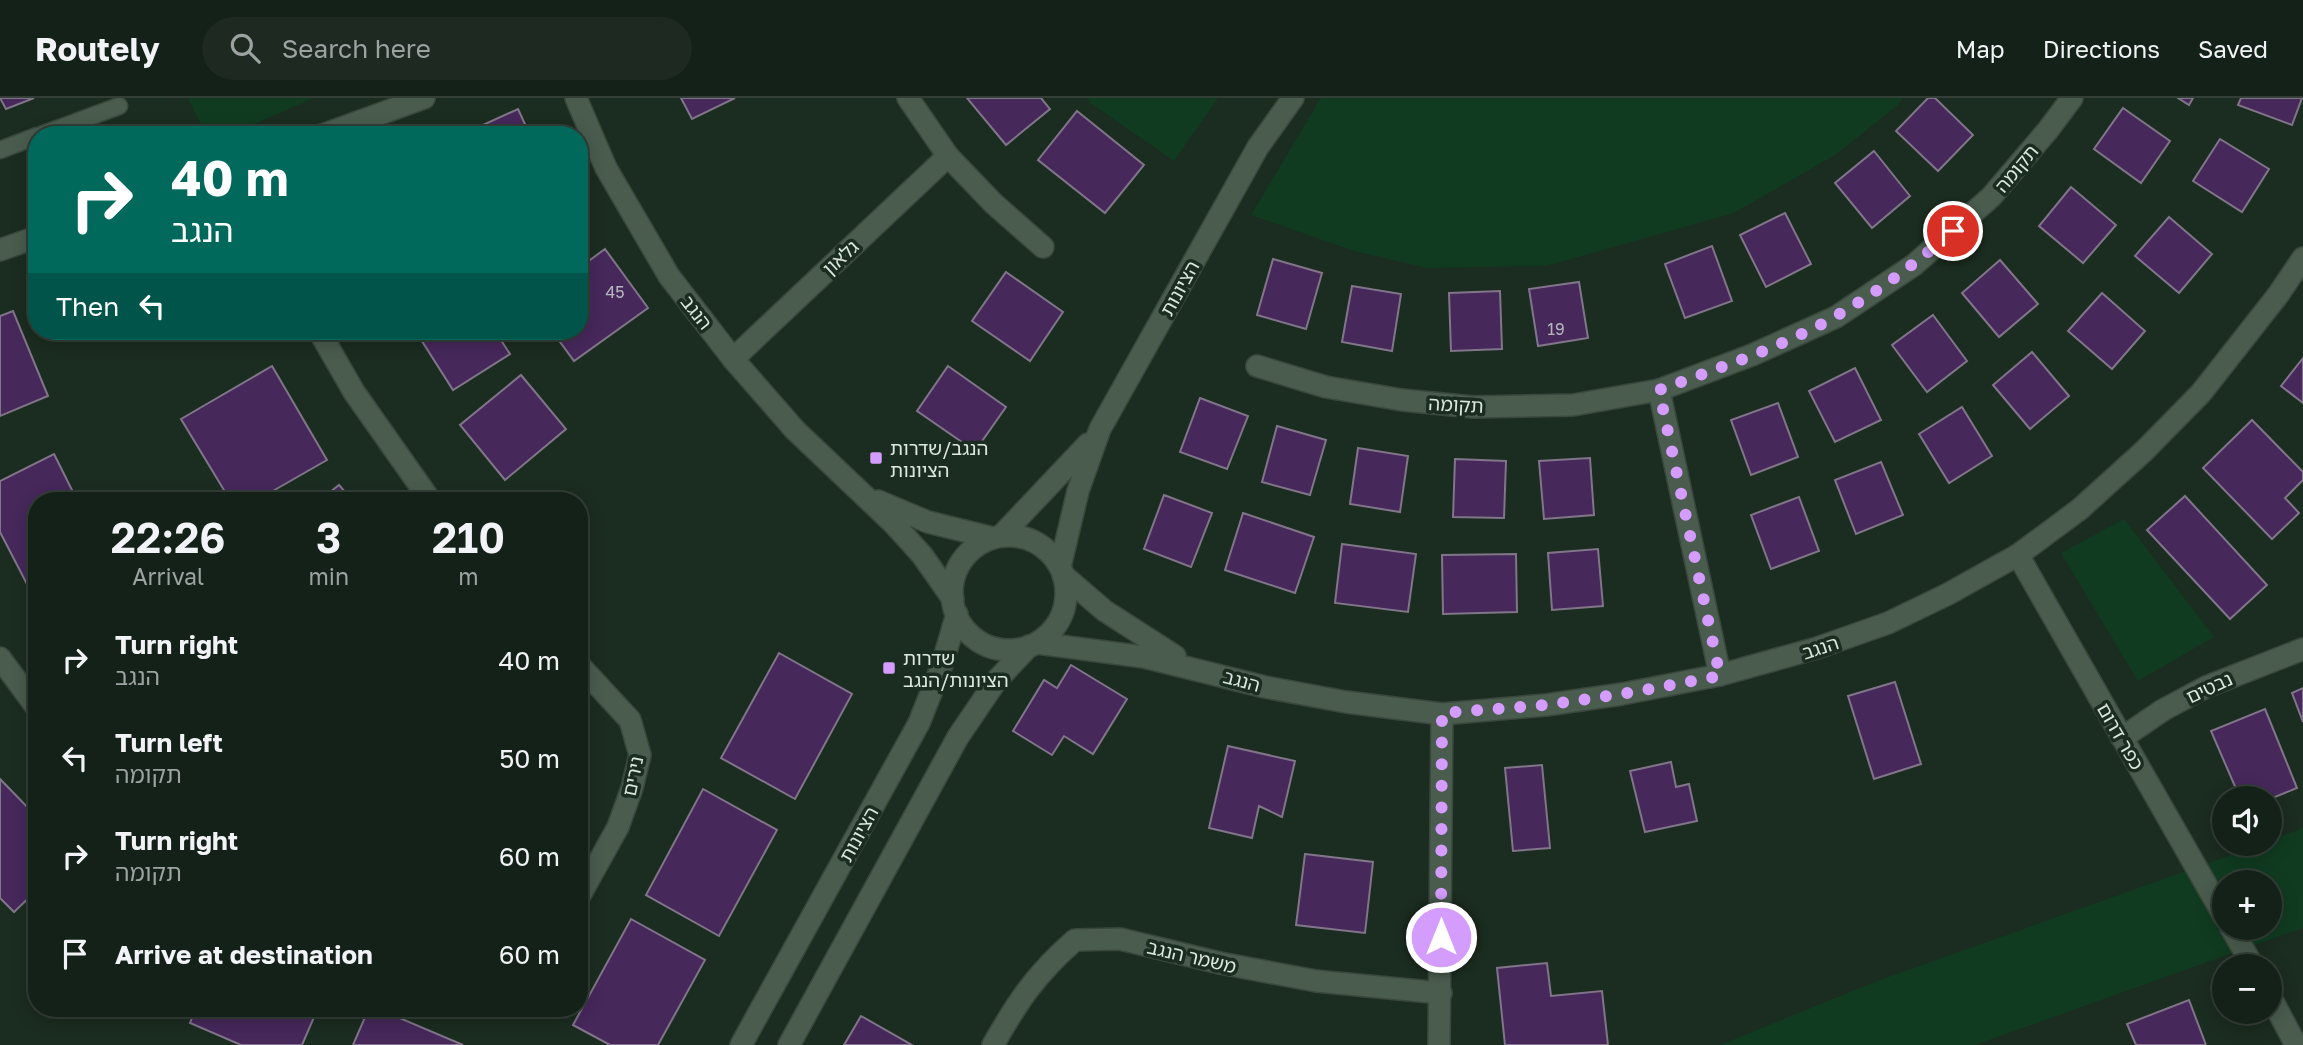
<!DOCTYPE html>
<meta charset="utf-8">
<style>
:root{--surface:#142118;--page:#1d2921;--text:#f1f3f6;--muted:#9da3a2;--line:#333e37}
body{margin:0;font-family:"Golos Text","Noto Sans Hebrew",sans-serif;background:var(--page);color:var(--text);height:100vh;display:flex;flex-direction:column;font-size:26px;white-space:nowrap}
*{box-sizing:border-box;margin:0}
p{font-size:23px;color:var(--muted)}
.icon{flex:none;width:38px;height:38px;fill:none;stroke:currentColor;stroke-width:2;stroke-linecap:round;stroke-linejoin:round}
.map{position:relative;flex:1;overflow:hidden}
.panel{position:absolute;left:28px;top:394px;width:560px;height:525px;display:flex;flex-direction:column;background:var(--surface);border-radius:28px;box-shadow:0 4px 18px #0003,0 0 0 2px var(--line)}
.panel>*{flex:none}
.hud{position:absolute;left:28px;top:28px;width:560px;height:214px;border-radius:28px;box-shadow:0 4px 18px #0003,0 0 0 2px var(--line);background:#00695c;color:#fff;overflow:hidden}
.tools{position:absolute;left:2212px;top:688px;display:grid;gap:14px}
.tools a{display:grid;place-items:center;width:70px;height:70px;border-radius:50%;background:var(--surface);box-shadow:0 4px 18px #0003,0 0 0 2px var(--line);font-size:35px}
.pin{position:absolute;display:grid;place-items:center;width:60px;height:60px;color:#fff;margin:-30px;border:4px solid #fff;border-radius:50%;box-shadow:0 2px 7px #0007}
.me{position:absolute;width:77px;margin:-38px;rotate:0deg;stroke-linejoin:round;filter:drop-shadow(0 0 5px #0008)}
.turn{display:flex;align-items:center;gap:24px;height:147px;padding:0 28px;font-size:32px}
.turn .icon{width:91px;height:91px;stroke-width:2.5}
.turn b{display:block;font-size:49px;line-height:60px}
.then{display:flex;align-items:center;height:66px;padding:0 28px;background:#0003;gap:14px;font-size:26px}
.eta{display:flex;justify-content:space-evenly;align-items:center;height:119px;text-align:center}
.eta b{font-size:42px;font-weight:600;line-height:49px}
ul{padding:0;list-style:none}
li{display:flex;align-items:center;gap:21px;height:98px;padding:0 28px}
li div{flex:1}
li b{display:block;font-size:26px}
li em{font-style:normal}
header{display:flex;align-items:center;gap:42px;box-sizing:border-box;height:98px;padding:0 35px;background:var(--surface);border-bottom:2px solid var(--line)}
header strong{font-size:33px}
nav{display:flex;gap:38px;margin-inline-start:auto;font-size:24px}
.search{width:490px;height:63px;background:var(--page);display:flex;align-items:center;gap:18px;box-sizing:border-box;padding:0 24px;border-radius:38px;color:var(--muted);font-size:26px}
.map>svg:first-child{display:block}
.green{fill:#103b21;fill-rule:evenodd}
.building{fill:#46285b;stroke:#807589;stroke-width:2}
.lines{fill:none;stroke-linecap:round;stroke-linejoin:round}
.service-casing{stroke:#39473c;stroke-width:19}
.minor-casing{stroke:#39473c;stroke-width:24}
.tertiary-casing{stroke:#39473c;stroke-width:24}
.service{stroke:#495c4e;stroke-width:16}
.minor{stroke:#495c4e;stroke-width:21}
.tertiary{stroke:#495c4e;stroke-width:21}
.route{stroke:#d49cfc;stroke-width:12;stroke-dasharray:0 21.6}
.poi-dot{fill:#d49cfc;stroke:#1b2c20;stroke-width:2.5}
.labels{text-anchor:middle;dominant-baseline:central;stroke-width:7;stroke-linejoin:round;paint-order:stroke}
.number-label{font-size:16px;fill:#b6b7bd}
.street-label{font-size:19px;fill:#dce7de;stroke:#1b2c20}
.poi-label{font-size:19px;fill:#dce7de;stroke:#1b2c20;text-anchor:start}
</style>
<header>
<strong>Routely</strong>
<div class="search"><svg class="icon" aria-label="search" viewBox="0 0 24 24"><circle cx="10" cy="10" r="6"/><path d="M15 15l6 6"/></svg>Search here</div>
<nav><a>Map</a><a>Directions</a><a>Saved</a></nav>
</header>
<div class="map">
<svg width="2303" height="947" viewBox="0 0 2303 947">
<rect width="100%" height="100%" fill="#1b2c20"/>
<g class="green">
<polygon points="188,0 314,0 229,37 206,37"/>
<polygon points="1087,0 1218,0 1174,63 1092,6"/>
<polygon points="1321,0 1903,0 1898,7 1835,57 1734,115 1546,168 1427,170 1354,153 1251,117"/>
<polygon points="2124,421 2214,539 2138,583 2061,455"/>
<path d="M 2303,730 L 2303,830 L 1975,947 L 1720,947 L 1877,883 L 2262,746 L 2270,746 L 2270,742 ZM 2224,784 L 2270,784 L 2270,830 L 2224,830 Z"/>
</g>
<g class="building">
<polygon points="0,0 34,0 6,11"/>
<polygon points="681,0 735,0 692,21"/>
<polygon points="967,0 1041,0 1050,11 1006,47"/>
<polygon points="1928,0 1935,0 1973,37 1938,73 1896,33"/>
<polygon points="2178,0 2193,0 2189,7"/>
<polygon points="2241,0 2302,0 2292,27 2238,7"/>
<polygon points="2123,10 2170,43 2141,85 2094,51"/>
<polygon points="518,11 530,37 461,37"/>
<polygon points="1077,13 1144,67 1105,115 1038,62"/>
<polygon points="2220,41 2269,71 2242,114 2193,83"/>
<polygon points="1874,53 1910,98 1872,130 1835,85"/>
<polygon points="2071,89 2116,127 2083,165 2039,128"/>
<polygon points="1785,115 1811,166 1766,189 1740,137"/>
<polygon points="2169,119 2212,156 2179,195 2135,158"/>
<polygon points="1712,148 1732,203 1685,220 1665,166"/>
<polygon points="605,151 648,210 574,263 552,233 579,233 579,170"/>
<polygon points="1273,161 1322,175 1306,231 1257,217"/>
<polygon points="2000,162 2038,206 1999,239 1962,195"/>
<polygon points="1006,174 1063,214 1030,263 972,223"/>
<polygon points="1579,184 1588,240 1538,248 1529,191"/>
<polygon points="1352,188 1401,196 1392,253 1342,244"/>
<polygon points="1500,193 1502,251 1451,253 1449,195"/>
<polygon points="2102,195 2145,233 2112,271 2068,233"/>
<polygon points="13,213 48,298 0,318 0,218"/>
<polygon points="1933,217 1967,263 1927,294 1892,247"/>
<polygon points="431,233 495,233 510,256 453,292 420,240"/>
<polygon points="2032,254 2069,298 2030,331 1993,287"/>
<polygon points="2303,260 2303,305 2281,288"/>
<polygon points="272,268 327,362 257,402 230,402 181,321"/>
<polygon points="948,268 1006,309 975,353 917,313"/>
<polygon points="1855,270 1881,322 1835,344 1809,293"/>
<polygon points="521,277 566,331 505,382 460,327"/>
<polygon points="1200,300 1248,318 1227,371 1180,354"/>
<polygon points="1778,305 1798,359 1751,377 1731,322"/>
<polygon points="1962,309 1992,358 1949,385 1919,336"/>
<polygon points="2252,322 2303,374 2303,382 2285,400 2299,415 2272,441 2203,370"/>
<polygon points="1277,328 1326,342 1310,397 1262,384"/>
<polygon points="1358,350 1408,358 1400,414 1350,406"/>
<polygon points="54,356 77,402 37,402 37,489 30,492 0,434 0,383"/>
<polygon points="1590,360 1594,417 1544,421 1539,363"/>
<polygon points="1455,361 1506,363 1504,420 1453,419"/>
<polygon points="1881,364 1903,417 1856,436 1835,382"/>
<polygon points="339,387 352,402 320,402"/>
<polygon points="1164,397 1212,415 1191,469 1144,451"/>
<polygon points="2185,398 2267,487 2230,521 2147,432"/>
<polygon points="1799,399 1819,453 1771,471 1751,417"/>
<polygon points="1243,415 1314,439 1295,495 1225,472"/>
<polygon points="1342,446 1416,456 1408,514 1335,505"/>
<polygon points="1598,451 1603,508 1552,512 1548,455"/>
<polygon points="1516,456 1517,514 1443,516 1442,457"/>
<polygon points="779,555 852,596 795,701 721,660"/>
<polygon points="1071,567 1127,601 1093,656 1064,638 1052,657 1013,633 1044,582 1057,590"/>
<polygon points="1895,584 1921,666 1874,681 1848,598"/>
<polygon points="2303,590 2303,624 2292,595"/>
<polygon points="2265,611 2297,690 2270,701 2240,700 2211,633"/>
<polygon points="1228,648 1295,663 1282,719 1259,708 1252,740 1209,730"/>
<polygon points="1671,664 1676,689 1689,686 1697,723 1645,734 1630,673"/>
<polygon points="1542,667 1550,750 1513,753 1505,670"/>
<polygon points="0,681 37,719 37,792 14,814 0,800"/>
<polygon points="703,691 777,732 719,838 646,797"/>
<polygon points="1305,756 1373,764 1365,835 1296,827"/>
<polygon points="631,821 705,862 658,947 610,947 573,927"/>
<polygon points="1547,865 1551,898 1602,893 1608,947 1505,947 1497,870"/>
<polygon points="2189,902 2206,947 2136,947 2127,926"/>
<polygon points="196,910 318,910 302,947 241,947 190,925"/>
<polygon points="369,910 376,910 463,947 353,947"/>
<polygon points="861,918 912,947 844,947"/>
</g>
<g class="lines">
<g class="service-casing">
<g id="service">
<polyline points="41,37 119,8"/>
<polyline points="0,52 37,38"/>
</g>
</g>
<g class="minor-casing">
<g id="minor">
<polyline points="576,0 606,70 669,178 733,261 795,332 893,425 922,457 953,501"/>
<polyline points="908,0 948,58 993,105 1043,149"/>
<polyline points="322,37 424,0"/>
<polyline points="0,152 37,139"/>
<polyline points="319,233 354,294 430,402"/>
<polyline points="733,261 948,58"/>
<polyline points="1257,268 1326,289 1402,302 1473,309 1573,307 1659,292 1752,257 1836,219 1914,167 1991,99 2048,32 2072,0"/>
<polyline points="1659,292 1720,577"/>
<polyline points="878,403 928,424 993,440"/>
<polyline points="2018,457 2224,818"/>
<polyline points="1063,477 1105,513 1175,558"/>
<polyline points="1037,545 1144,559 1265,589 1346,604 1442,616 1546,607 1622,596 1720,577 1817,550 1888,525 1948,496 2018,457 2080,411 2144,353 2201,295 2278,197 2303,160"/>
<polyline points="0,560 37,610"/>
<polyline points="579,567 630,622 640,657 632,690 618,729 579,799"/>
<polyline points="2122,640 2163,612 2206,589 2303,551"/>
<polyline points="2231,830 2253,868"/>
<polyline points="2270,898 2296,947"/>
<path d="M 993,947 C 1018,903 1036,876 1075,842 L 1120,841 L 1220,865 L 1316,883 L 1441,895"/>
<polyline points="1439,947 1442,616"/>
</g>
</g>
<g class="tertiary-casing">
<g id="tertiary">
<polyline points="1001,438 1088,346"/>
<circle cx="1009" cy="495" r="57"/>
<polyline points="1060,469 1078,393 1100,331 1258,49 1293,0"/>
<polyline points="741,947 919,625 942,567 957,516"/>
<polyline points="789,947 958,639 996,583 1029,548"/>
</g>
</g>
<use href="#service" class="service"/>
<use href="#minor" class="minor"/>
<use href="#tertiary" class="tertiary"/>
</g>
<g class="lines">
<path class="route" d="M 1441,839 L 1442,615 L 1546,607 L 1622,596 L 1720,578 L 1659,292 C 1718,270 1781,250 1836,218 C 1878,194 1916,165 1953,133"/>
</g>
<g class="poi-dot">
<rect x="869" y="353" width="14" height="14" rx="3.5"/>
<rect x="882" y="563" width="14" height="14" rx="3.5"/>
</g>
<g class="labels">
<g class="number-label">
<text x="615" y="194">45</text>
<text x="1556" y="231">19</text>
</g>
<g class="street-label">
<text transform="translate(2016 70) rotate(-50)">תקומה</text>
<text transform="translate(840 159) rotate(-43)">גלאון</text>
<text transform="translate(1179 190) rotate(-61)">הציונות</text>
<text transform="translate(697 214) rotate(52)">הנגב</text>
<text transform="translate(1456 306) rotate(3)">תקומה</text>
<text transform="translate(1820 549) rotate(-18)">הנגב</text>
<text transform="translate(1242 582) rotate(15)">הנגב</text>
<text transform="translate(2209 589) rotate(-25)">נבטים</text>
<text transform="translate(2121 638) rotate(60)">כפר דרום</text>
<text transform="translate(632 678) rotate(-78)">נירים</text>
<text transform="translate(858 736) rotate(-61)">הציונות</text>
<text transform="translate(1192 858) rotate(13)">משמר הנגב</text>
</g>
<g class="poi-label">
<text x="890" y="349">הנגב/שדרות<tspan x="890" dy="22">הציונות</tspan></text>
<text x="903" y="559">שדרות<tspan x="903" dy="22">הציונות/הנגב</tspan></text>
</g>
</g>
</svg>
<div class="tools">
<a><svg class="icon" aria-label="sound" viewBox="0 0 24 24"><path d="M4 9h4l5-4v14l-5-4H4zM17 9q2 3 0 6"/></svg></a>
<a>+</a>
<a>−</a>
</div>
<div class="pin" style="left:1953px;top:133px;background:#d93025"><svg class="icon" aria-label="arrive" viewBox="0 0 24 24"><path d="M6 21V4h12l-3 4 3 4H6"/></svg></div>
<svg class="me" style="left:1441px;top:839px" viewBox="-20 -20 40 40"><circle r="17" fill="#d49cfc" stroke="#fff" stroke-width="3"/><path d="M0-11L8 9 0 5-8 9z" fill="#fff"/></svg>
<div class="hud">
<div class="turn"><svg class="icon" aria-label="right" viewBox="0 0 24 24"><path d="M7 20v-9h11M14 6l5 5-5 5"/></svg><div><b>40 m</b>הנגב</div></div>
<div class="then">Then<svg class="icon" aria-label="left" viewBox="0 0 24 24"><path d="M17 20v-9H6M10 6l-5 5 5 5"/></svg></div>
</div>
<section class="panel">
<div class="eta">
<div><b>22:26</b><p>Arrival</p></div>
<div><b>3</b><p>min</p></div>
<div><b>210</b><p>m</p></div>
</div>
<ul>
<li><svg class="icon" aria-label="right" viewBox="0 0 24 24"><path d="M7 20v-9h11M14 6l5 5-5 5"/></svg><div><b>Turn right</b><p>הנגב</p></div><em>40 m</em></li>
<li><svg class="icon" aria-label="left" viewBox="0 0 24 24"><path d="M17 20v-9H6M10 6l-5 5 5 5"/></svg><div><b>Turn left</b><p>תקומה</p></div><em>50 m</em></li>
<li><svg class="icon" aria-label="right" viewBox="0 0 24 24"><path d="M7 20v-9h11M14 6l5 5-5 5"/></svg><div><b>Turn right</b><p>תקומה</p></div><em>60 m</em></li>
<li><svg class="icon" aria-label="arrive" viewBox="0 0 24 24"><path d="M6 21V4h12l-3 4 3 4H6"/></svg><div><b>Arrive at destination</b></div><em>60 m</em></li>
</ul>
</section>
</div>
